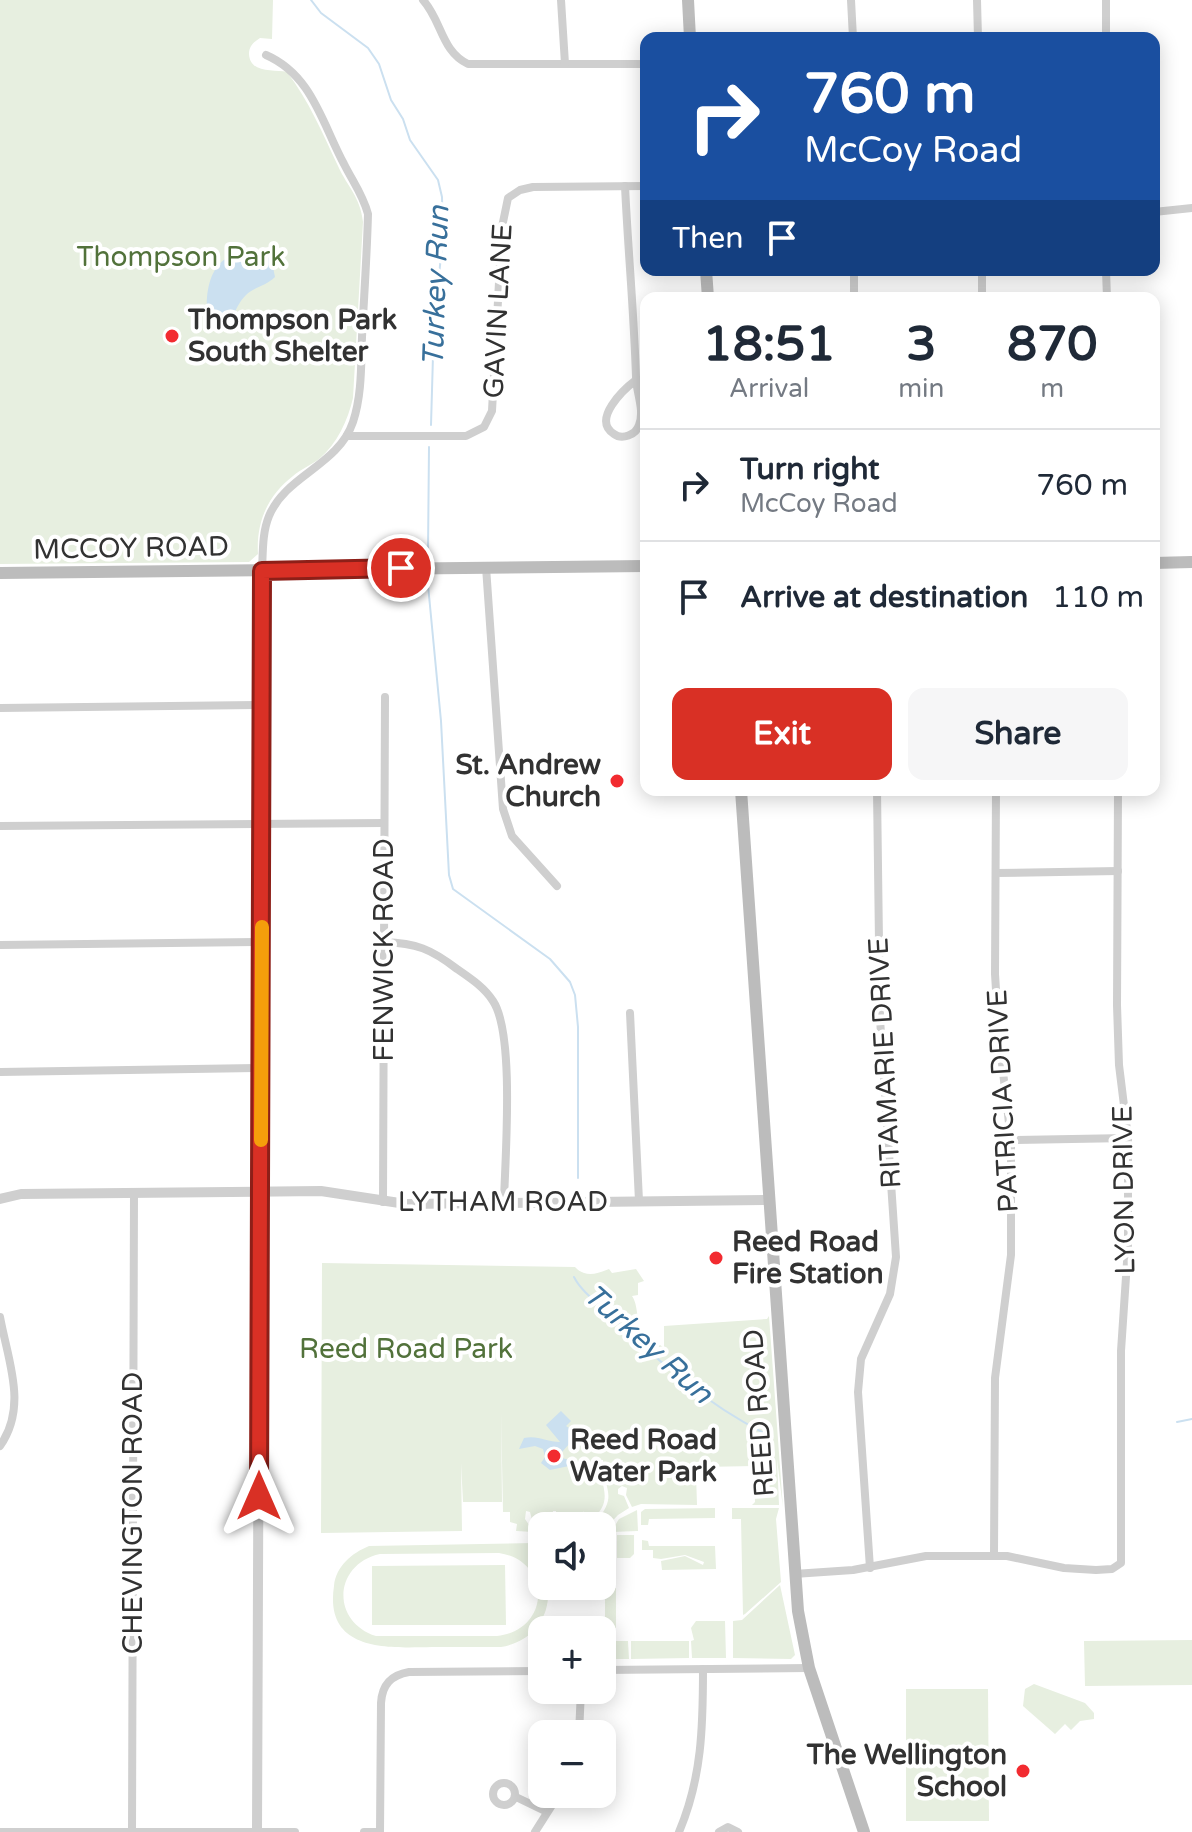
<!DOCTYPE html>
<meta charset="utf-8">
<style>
:root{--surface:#fff;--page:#f6f6f7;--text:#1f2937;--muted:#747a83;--line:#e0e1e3;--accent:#d93025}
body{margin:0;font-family:"Varela Round",sans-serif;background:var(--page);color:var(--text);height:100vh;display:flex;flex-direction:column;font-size:30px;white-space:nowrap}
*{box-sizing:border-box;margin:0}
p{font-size:26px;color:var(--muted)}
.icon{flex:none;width:44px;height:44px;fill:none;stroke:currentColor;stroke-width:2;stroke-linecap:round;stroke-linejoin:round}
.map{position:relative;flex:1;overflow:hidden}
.sheet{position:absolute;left:640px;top:292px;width:520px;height:504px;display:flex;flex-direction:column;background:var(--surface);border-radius:16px;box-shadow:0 4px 20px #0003}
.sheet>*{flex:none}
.top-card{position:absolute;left:640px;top:32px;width:520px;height:244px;border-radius:16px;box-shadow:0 4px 20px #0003;background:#1a4fa0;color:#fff;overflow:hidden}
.controls{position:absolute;left:528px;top:1512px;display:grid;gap:16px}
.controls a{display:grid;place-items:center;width:88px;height:88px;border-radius:16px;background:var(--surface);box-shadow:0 4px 20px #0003;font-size:40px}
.pin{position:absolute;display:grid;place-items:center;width:68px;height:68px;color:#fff;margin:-34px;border:4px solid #fff;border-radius:50%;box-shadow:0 2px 8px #0007}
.me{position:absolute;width:88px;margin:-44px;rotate:0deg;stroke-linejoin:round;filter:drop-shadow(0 0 6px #0008)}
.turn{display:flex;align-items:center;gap:28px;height:168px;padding:0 32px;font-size:36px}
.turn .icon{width:104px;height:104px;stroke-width:2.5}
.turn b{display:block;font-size:56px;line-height:68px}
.then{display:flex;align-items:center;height:76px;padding:0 32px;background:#0003;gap:16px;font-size:30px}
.eta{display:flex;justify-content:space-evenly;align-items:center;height:136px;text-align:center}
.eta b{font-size:48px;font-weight:700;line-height:56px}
.primary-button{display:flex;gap:16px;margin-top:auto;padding:16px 32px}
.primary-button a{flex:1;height:92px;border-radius:16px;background:var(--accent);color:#fff;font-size:32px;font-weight:700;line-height:92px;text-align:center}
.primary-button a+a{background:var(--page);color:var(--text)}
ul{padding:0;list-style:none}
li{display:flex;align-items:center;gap:24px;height:112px;padding:0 32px;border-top:2px solid var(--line)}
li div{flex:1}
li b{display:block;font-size:30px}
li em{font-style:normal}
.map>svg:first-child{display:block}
.green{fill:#e7efe0;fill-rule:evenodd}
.water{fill:#cbe0f0}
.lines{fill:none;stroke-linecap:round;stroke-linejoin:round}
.stream{stroke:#cbe0f0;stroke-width:2}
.minor{stroke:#cfcfcf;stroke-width:8}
.tertiary{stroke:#cfcfcf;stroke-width:10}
.secondary{stroke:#bcbcbc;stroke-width:12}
.route-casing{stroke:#8d1f18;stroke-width:20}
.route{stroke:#d93025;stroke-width:14}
.slow{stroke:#f59e0b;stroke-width:14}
.poi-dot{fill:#f22b30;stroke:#fff;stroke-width:3}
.labels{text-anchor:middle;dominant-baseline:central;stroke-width:8;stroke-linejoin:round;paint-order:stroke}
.park-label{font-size:28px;fill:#52723b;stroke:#fff}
.street-label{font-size:28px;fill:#323232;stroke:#fff}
.poi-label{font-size:28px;font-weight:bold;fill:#323232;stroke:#fff;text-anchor:start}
.water-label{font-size:30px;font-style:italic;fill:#38709b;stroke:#fff}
</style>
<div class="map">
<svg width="1192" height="1832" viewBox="0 0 1192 1832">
<rect width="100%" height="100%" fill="#fff"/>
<g class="green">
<path d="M 0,0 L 273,0 L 272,39 L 260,38 C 254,42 249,46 249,54 C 250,74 274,69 287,72 C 309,101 322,132 338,166 C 348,188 360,196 363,222 L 353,398 C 348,420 337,444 319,459 C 311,465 301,469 293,476 C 268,495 256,522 258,554 L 249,562 L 0,564 Z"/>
<path d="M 322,1263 L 575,1267 C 585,1278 597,1274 609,1269 L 612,1273 L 636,1269 L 644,1281 L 638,1283 L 638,1295 L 632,1296 C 640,1307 635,1331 646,1339 C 652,1343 659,1343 664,1348 L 664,1326 L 767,1319 L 769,1316 L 783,1508 L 777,1459 L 779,1505 L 752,1505 L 755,1502 L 754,1466 L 702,1467 L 702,1471 L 696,1474 L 697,1505 L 641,1504 L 632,1507 L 626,1495 L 627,1488 L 622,1486 L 618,1489 L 618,1494 L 624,1496 L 629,1508 L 618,1515 L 602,1532 L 602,1526 L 596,1522 C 619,1494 603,1491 603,1460 L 600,1460 C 599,1486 615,1498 593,1519 L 584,1515 L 584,1511 L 582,1515 L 556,1515 L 556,1511 L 553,1511 L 552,1517 L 539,1528 L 532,1520 L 530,1512 L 526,1511 L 525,1519 L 534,1532 L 516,1531 L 517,1524 L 510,1522 L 510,1512 L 503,1512 L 501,1411 L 502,1502 L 463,1502 L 461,1463 L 462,1531 L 321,1533 Z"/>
<polygon points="715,1508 715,1518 649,1519 648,1525 641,1525 641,1512 645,1509"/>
<polygon points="732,1508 779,1508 776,1519 781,1582 745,1614 743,1615 741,1519 732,1519"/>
<polygon points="637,1510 638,1531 611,1532 619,1519"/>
<polygon points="617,1535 634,1535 634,1554 630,1558 617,1558"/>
<polygon points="642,1540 648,1541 649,1546 715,1546 716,1569 662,1570 661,1561 685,1556 703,1565 704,1562 685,1555 661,1559 653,1558 653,1550 642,1550"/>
<path d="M 534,1543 C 535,1559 542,1569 542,1586 L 548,1586 C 551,1618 532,1642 501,1647 C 478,1647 455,1647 432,1647 C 388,1648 324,1652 334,1586 C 336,1566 352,1553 369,1546 ZM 499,1553 C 552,1561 551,1630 497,1636 L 376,1636 C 330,1621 334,1564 380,1554 Z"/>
<polygon points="505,1565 506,1625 372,1625 372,1566"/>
<polygon points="780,1585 795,1655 791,1659 733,1658 733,1621 742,1620"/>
<rect x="605" y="1588" width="11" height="40"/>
<polygon points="696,1621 725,1621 726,1658 692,1658 691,1641 694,1640 691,1628"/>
<polygon points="1192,1640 1192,1685 1085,1686 1084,1641"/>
<polygon points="605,1641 628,1641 629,1659 602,1659 602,1653 606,1653"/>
<polygon points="631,1641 689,1641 689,1658 631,1659"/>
<polygon points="1034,1684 1085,1703 1094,1713 1094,1719 1080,1721 1071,1730 1065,1724 1055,1734 1023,1706 1025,1689"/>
<polygon points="906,1689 988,1689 989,1821 906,1821"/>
</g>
<g class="water">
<path d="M 262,251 L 271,257 L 275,277 C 266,286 254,287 246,295 C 233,308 236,321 217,331 L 209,325 C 204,303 206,266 231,256 C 240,253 252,253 262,251 Z"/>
<path d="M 561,1411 L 571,1421 L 566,1426 L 578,1434 L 562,1452 L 562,1458 L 569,1460 L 569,1466 L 550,1470 L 541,1463 L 545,1457 L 543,1449 L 535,1446 L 519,1449 L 524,1438 C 538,1435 547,1442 560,1442 L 546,1425 Z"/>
</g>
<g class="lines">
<g class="stream">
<polyline points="311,0 321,13 368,48 379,64 391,100 403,119 410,140 438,180 442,197 443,238 434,321 431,425"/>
<polyline points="428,552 429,447"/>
<polyline points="428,585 441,721 449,875 453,889 550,959 570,982 575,995 578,1027 578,1178"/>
<path d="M 574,1277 C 582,1293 600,1304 613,1317 C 659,1362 706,1404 764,1433"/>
<polyline points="1177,1422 1192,1419"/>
</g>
<g class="minor">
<path d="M 423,0 C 442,21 441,51 468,64 L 646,64"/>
<polyline points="561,0 565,64"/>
<polyline points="851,0 853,38"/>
<polyline points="977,0 978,38"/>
<polyline points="1106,0 1106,38"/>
<path d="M 625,186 C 628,250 634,313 636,377 C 636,392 645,410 639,425 C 636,435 622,440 614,434 C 591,420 624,389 636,380"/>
<polyline points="1154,212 1192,208"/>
<polyline points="854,270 854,298"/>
<polyline points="982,270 982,298"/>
<polyline points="1106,270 1107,298"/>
<polyline points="347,436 466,436 484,427 492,411 502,227 508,198 520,190 533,187 646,186"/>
<polyline points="486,567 503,809 512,836 557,886"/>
<path d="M 262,571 C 263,553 262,533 269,516 C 286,475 338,466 353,422 C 362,395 361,365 362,337 C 364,296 367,255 368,214 C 363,195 353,182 344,164 C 322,123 312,75 266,55"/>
<polyline points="0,708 262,705"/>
<polyline points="0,826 384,823"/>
<polyline points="996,873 1118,871"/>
<path d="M 384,942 C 416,943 431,949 457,969 C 470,978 484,987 493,1001 C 515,1034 505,1158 504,1202"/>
<polyline points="0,945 262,942"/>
<polyline points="630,1013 639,1201"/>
<polyline points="0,1072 261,1068"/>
<polyline points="1011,1140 1128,1138"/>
<polyline points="383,1202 385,697"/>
<path d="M 0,1317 C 8,1361 28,1406 0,1446"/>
<polyline points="994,1555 995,1378 1011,1255 1011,1140 999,1038 995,974 996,790"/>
<polyline points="870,1568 858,1392 861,1359 890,1294 896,1257 880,1019 877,790"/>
<polyline points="794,1574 853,1570 926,1556 1007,1556 1064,1568 1096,1570 1112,1569 1121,1563 1121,1351 1128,1247 1128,1138 1119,1065 1117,1005 1118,790"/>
<polyline points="602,1670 809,1668"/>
<polyline points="579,1734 581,1690"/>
<circle cx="504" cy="1794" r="11"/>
<polyline points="516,1797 547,1812"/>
<polyline points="0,1832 295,1832"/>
<polyline points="132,1832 134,1193"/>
<polyline points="364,1832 380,1832"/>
<path d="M 380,1832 L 381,1703 C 382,1685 391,1675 409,1672 L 542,1671"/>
<polyline points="535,1832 559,1794"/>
<path d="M 679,1832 C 702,1778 703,1726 703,1669"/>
<polyline points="719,1832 728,1827 738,1832"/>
</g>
<g class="tertiary">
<polyline points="0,1199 21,1194 321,1191 406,1204 769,1200"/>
<polyline points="257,1832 262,571"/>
</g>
<g class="secondary">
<polyline points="688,0 690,38"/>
<polyline points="706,270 708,298"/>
<polyline points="1154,563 1192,562"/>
<polyline points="0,573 646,566"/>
<polyline points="741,790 798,1611 809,1668 864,1832"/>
</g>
</g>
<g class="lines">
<g class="route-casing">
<polyline id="route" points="259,1496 262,571 401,568"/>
</g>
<use href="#route" class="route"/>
<polyline class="slow" points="261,1140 262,927"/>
</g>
<g class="poi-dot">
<circle cx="172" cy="336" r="8"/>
<circle cx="617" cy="781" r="8"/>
<circle cx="716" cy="1258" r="8"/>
<circle cx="554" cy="1456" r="8"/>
<circle cx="1023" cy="1771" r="8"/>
</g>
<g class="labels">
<g class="park-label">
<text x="181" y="257">Thompson Park</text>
<text x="406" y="1349">Reed Road Park</text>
</g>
<g class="street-label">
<text transform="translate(498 311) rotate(-87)">GAVIN LANE</text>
<text transform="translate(131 548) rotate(-1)">MCCOY ROAD</text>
<text transform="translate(384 950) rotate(-90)">FENWICK ROAD</text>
<text transform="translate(885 1063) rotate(-93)">RITAMARIE DRIVE</text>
<text transform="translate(1003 1101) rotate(-93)">PATRICIA DRIVE</text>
<text transform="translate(1124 1190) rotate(-91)">LYON DRIVE</text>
<text x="503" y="1202">LYTHAM ROAD</text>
<text transform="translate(759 1413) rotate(-94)">REED ROAD</text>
<text transform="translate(133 1513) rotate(-90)">CHEVINGTON ROAD</text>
</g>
<g class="poi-label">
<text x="188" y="320">Thompson Park<tspan x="188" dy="32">South Shelter</tspan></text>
<text x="601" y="765" text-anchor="end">St. Andrew<tspan x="601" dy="32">Church</tspan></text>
<text x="732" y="1242">Reed Road<tspan x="732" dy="32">Fire Station</tspan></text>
<text x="570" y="1440">Reed Road<tspan x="570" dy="32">Water Park</tspan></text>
<text x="1007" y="1755" text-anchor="end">The Wellington<tspan x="1007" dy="32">School</tspan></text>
</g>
<g class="water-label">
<text transform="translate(436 286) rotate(-88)">Turkey Run</text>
<text transform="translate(648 1344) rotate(42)">Turkey Run</text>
</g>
</g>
</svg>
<div class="controls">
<a><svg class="icon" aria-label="sound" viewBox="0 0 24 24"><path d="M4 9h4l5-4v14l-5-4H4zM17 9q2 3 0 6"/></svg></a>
<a>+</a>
<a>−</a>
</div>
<div class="pin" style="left:401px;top:568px;background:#d93025"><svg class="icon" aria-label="arrive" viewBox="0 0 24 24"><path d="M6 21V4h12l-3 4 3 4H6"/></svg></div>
<svg class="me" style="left:259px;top:1496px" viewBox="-20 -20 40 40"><path d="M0-17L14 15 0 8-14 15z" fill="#d93025" stroke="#fff" stroke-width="4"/></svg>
<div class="top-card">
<div class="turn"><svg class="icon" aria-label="right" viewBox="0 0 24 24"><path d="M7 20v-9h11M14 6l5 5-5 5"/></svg><div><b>760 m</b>McCoy Road</div></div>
<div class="then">Then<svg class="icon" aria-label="arrive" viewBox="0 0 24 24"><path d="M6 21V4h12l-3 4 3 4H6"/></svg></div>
</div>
<section class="sheet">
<div class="eta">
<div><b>18:51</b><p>Arrival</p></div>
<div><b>3</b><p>min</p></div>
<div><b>870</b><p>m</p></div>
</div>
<ul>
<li><svg class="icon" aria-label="right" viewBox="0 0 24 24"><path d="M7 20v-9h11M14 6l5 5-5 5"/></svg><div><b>Turn right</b><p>McCoy Road</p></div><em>760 m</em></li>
<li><svg class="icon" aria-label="arrive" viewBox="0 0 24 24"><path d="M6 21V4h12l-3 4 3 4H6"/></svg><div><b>Arrive at destination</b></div><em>110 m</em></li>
</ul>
<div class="primary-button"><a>Exit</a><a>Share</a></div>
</section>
</div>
